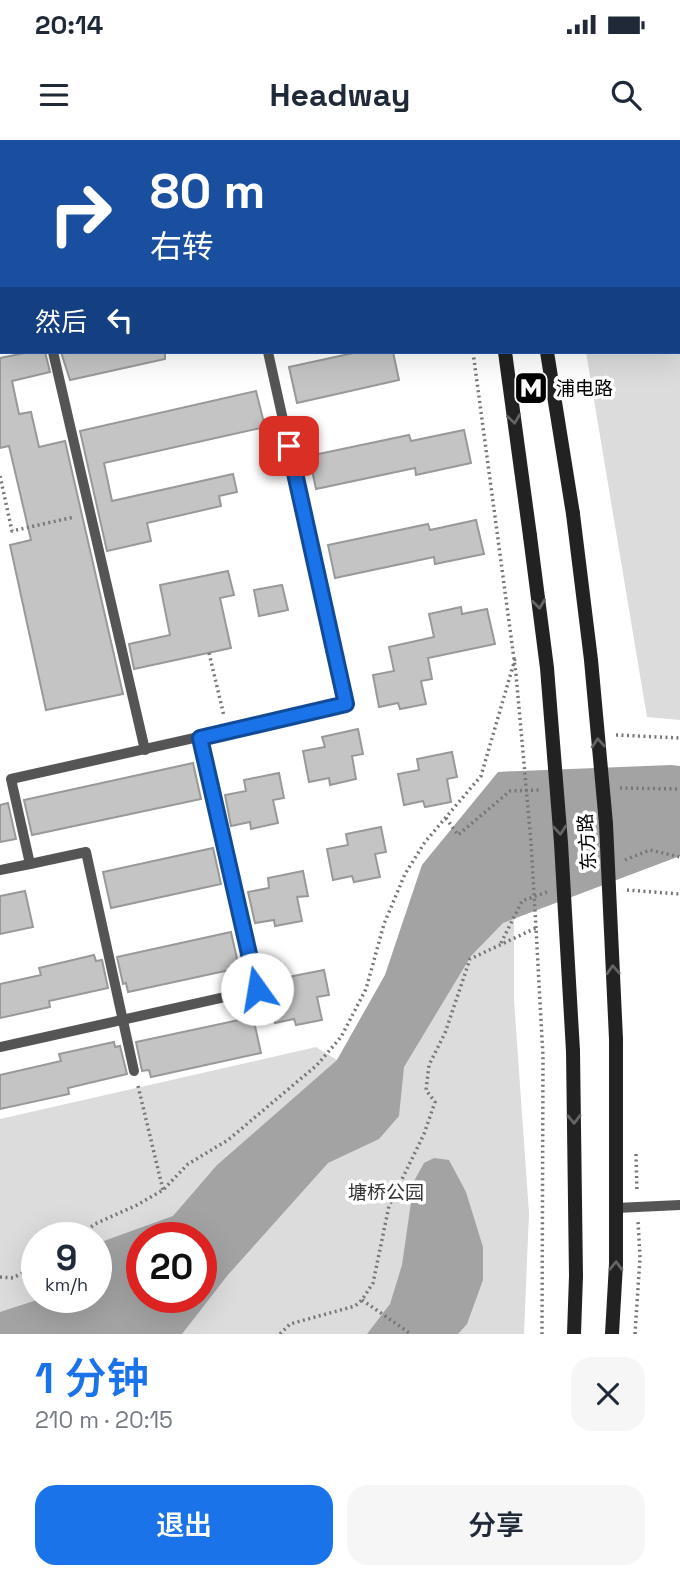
<!DOCTYPE html>
<html lang="zh">
<meta charset="utf-8">
<style>
:root{--surface:#fff;--page:#f6f6f7;--text:#1f2937;--muted:#747a83;--accent:#1a73e8}
body{margin:0;font-family:"Space Grotesk","Noto Sans SC",sans-serif;background:var(--page);color:var(--text);height:100vh;display:flex;flex-direction:column;font-size:26px;white-space:nowrap}
*{box-sizing:border-box;margin:0}
p{font-size:23px;color:var(--muted)}
.icon{flex:none;width:38px;height:38px;fill:none;stroke:currentColor;stroke-width:2;stroke-linecap:round;stroke-linejoin:round}
.map{position:relative;height:1194px;overflow:hidden}
.sheet{display:flex;flex-direction:column;background:var(--surface);flex:1}
.sheet>*{flex:none}
.hud{position:absolute;left:0px;top:0px;width:681px;height:214px;box-shadow:0 7px 28px #0002;background:#1a4fa0;color:#fff;overflow:hidden}
.speed{position:absolute;left:21px;top:1082px;display:flex;gap:14px;font-size:35px;font-weight:700;text-align:center}
.speed>*{display:grid;place-content:center;width:91px;height:91px;border-radius:50%;background:var(--surface);box-shadow:0 7px 28px #0002;line-height:1}
.speed small{font-size:18px;font-weight:400}
.speed .limit{border:10px solid #d22;background:#fff;color:#111}
.pin{position:absolute;display:grid;place-items:center;width:60px;height:60px;color:#fff;margin:-30px;border-radius:14px;box-shadow:0 4px 10px #0006}
.me{position:absolute;width:77px;margin:-38px;rotate:347deg;stroke-linejoin:round;filter:drop-shadow(0 0 5px #0008)}
.turn{display:flex;align-items:center;gap:24px;height:147px;padding:0 35px;font-size:32px}
.turn .icon{width:91px;height:91px;stroke-width:2.5}
.turn b{display:block;font-size:49px;line-height:60px}
.then{display:flex;align-items:center;height:66px;padding:0 35px;background:#0003;gap:14px;font-size:26px}
.round{display:grid;place-items:center;flex:none;width:74px;height:74px;border-radius:21px;background:var(--page)}
.summary{display:flex;align-items:center;justify-content:space-between;height:119px;padding:0 35px}
h1{font-size:42px;font-weight:600;line-height:52px;color:var(--accent)}
.action{display:flex;gap:14px;margin-top:auto;padding:14px 35px}
.action a{flex:1;height:80px;border-radius:21px;background:var(--accent);color:#fff;font-size:28px;font-weight:600;line-height:80px;text-align:center}
.action a+a{background:var(--page);color:var(--text)}
.status{display:flex;justify-content:space-between;align-items:center;height:49px;padding:0 35px;background:var(--surface);direction:ltr}
.status svg{height:19px;fill:currentColor}
header{display:flex;justify-content:space-between;align-items:center;height:91px;padding:0 35px;background:var(--surface);font-size:32px;font-weight:600}
.map>svg:first-child{display:block}
.green{fill:#dcdcdc;fill-rule:evenodd}
.water{fill:#a3a3a3;fill-rule:evenodd}
.building{fill:#c4c4c4;stroke:#999;stroke-width:2}
.lines{fill:none;stroke-linecap:round;stroke-linejoin:round}
.path{stroke:#777;stroke-width:3.5;stroke-dasharray:2 3.5;stroke-linecap:butt}
.service{stroke:#555;stroke-width:10}
.tertiary{stroke:#555;stroke-width:14}
.secondary{stroke:#222;stroke-width:14}
.path-bridge{stroke:#777;stroke-width:3.5;stroke-dasharray:2 3.5;stroke-linecap:butt}
.secondary-bridge{stroke:#222;stroke-width:14}
.oneway{stroke:#646464}
.route-casing{stroke:#114b97;stroke-width:18}
.route{stroke:#1a73e8;stroke-width:12}
.labels{text-anchor:middle;dominant-baseline:central;stroke-width:7;stroke-linejoin:round;paint-order:stroke}
.poi-label{font-size:19px;fill:#000;stroke:#fff;text-anchor:start}
.street-label{font-size:19px;fill:#000;stroke:#fff}
.park-label{font-size:19px;fill:#333;stroke:#fff}
</style>
<div class="status"><b>20:14</b><svg viewBox="0 0 49 12"><path d="M0 12V9h3v3zM5 12V6h3v6zM10 12V3h3v9zM15 12V0h3v12zM26 1h20v11H26zM47 4h2v5h-2z"/></svg></div>
<header><svg class="icon" aria-label="menu" viewBox="0 0 24 24"><path d="M4 6h16M4 12h16M4 18h16"/></svg>Headway<svg class="icon" aria-label="search" viewBox="0 0 24 24"><circle cx="10" cy="10" r="6"/><path d="M15 15l6 6"/></svg></header>
<div class="map">
<svg width="680" height="1194" viewBox="0 0 680 1194">
<rect width="100%" height="100%" fill="#fff"/>
<g class="green">
<polygon points="680,1 680,580 647,577 586,212 679,212 679,2 677,2"/>
<path d="M 514,631 L 514,860 L 529,1073 L 524,1194 L 0,1194 L 0,979 L 316,907 L 337,920 L 385,835 L 422,725 L 498,632 ZM 37,1097 L 96,1097 L 96,1157 L 37,1157 ZM 142,1097 L 201,1097 L 201,1157 L 142,1157 Z"/>
</g>
<g class="water">
<path d="M 671,625 L 680,626 L 680,716 L 503,783 L 471,816 L 404,927 L 399,976 L 379,999 L 328,1023 L 227,1136 L 182,1194 L 0,1194 L 0,1172 L 46,1157 L 96,1157 L 96,1108 L 101,1102 L 173,1076 L 217,1025 L 337,920 L 385,835 L 422,725 L 498,632 ZM 142,1097 L 201,1097 L 201,1157 L 142,1157 Z"/>
<polygon points="434,1018 449,1020 466,1052 483,1107 483,1140 467,1184 458,1194 367,1194 390,1164 402,1125 414,1041 424,1023"/>
</g>
<g class="building">
<polygon points="30,212 45,212 50,232 12,241 19,274 31,272 39,307 65,301 123,554 46,570 10,405 31,400 9,306 0,308 0,218"/>
<polygon points="61,212 165,212 165,219 70,240"/>
<polygon points="358,212 393,212 399,240 297,263 289,227"/>
<polygon points="256,251 265,287 104,323 112,361 233,334 237,352 219,356 221,366 147,383 151,401 107,411 80,291"/>
<polygon points="464,290 471,323 416,335 415,328 316,349 309,316 409,295 411,301"/>
<polygon points="476,380 484,414 435,424 434,417 335,438 328,405 428,384 430,390"/>
<polygon points="228,431 234,455 220,458 231,508 134,529 129,504 170,495 160,445"/>
<polygon points="282,445 288,470 259,476 254,450"/>
<polygon points="461,467 462,474 487,469 495,504 428,518 432,539 421,541 426,564 400,569 398,563 379,567 373,535 394,531 389,507 434,497 429,474"/>
<polygon points="358,589 363,614 352,616 356,639 330,645 329,638 309,642 303,611 325,607 322,597"/>
<polygon points="452,612 457,637 447,639 451,662 425,667 423,661 404,665 398,634 419,630 417,619"/>
<polygon points="193,623 201,659 32,695 24,660"/>
<polygon points="279,633 284,658 273,660 278,683 251,689 250,682 231,686 225,655 246,651 244,640"/>
<polygon points="8,663 16,699 0,702 0,665"/>
<polygon points="381,687 386,712 375,714 380,737 354,742 352,736 333,740 327,709 348,705 346,694"/>
<polygon points="213,708 221,744 111,768 103,732"/>
<polygon points="303,731 308,756 297,757 302,781 275,786 274,780 255,783 248,752 269,748 268,738"/>
<polygon points="25,751 33,787 0,794 0,756"/>
<polygon points="231,792 239,828 128,852 126,843 123,844 117,817"/>
<polygon points="94,815 96,821 102,820 108,848 49,861 50,867 0,878 0,844 41,835 39,828"/>
<polygon points="324,830 329,855 317,857 322,880 296,885 294,879 275,883 269,852 290,848 288,837"/>
<polygon points="253,877 261,913 151,937 149,930 142,931 136,902"/>
<polygon points="114,902 115,907 120,906 127,934 68,948 69,954 0,969 0,935 61,921 59,914"/>
</g>
<g class="lines">
<g class="path">
<polyline points="429,0 429,2"/>
<polyline points="473,212 516,534"/>
<polyline points="0,336 12,391 74,377"/>
<polyline points="209,513 224,576"/>
<polyline points="616,595 680,598"/>
<polyline points="620,648 680,649"/>
<polyline points="446,678 458,695 510,651 539,650"/>
<polyline points="625,720 650,710 680,717"/>
<polyline points="627,750 680,754"/>
<polyline points="501,803 522,761 547,752"/>
<polyline points="138,946 163,1050"/>
<polyline points="636,1014 637,1052"/>
<polyline points="78,1097 95,1084 137,1065 163,1050 188,1024 228,1000 317,925 341,897 366,849 384,784 405,734 425,702 481,636 515,519"/>
<polyline points="0,1137 13,1138 37,1125"/>
<polyline points="362,1160 411,1194"/>
<polyline points="280,1194 290,1184 355,1166 362,1160 373,1143 389,1066 424,994 435,962 426,950 429,925 445,893 470,819 536,788 543,917 542,1194"/>
<polyline points="635,1194 640,1118 638,1081"/>
</g>
<g class="service">
<polyline points="208,0 209,2"/>
<polyline points="53,212 145,610"/>
<polyline points="0,730 30,724"/>
<polyline points="0,907 257,850 200,598"/>
<polyline points="134,931 86,712 30,724 11,639 346,564 268,212"/>
<polyline points="616,1068 680,1065"/>
</g>
<g class="tertiary">
<polyline points="527,2 532,0"/>
<polyline points="0,153 2,153"/>
</g>
<g class="secondary">
<polyline points="456,0 457,2"/>
<polyline points="494,0 495,2"/>
<polyline points="505,212 530,396"/>
<polyline points="547,212 573,374"/>
<polyline points="573,911 576,1136 574,1194"/>
<polyline points="612,1194 616,1124 616,899"/>
</g>
<polyline class="path-bridge" points="516,534 531,702 536,788"/>
<g class="secondary-bridge">
<polyline points="573,374 591,520 606,684 616,899"/>
<polyline points="530,396 547,528 561,703 573,911"/>
</g>
</g>
<defs><path id="oneway-chevron" d="M-2-3.5L2.5 0L-2 3.5" fill="none" stroke-width="1.6" stroke-linecap="round" stroke-linejoin="round" transform="scale(1.75)"/></defs>
<g class="oneway">
<use href="#oneway-chevron" transform="translate(514 279) rotate(82)"/>
<use href="#oneway-chevron" transform="translate(539 464) rotate(83)"/>
<use href="#oneway-chevron" transform="translate(598 603) rotate(-95)"/>
<use href="#oneway-chevron" transform="translate(560 690) rotate(85)"/>
<use href="#oneway-chevron" transform="translate(613 830) rotate(-93)"/>
<use href="#oneway-chevron" transform="translate(574 979) rotate(89)"/>
<use href="#oneway-chevron" transform="translate(616 1126) rotate(-88)"/>
</g>
<g class="lines">
<g class="route-casing">
<polyline id="route" points="257,849 200,598 346,564 289,306"/>
</g>
<use href="#route" class="route"/>
</g>
<defs>
<g id="metro-square" transform="scale(1.75)"><rect x="-9" y="-9" width="18" height="18" rx="4" fill="#000" stroke="#fff"/><path d="M-5.5 5V-5H-3L0 0L3-5H5.5V5H3V-.5L0 4L-3-.5V5Z" fill="#fff"/></g>
</defs>
<g fill-rule="evenodd">
<use href="#metro-square" x="531" y="248"/>
</g>
<g class="labels">
<g class="poi-label">
<text x="556" y="248">浦电路</text>
</g>
<g class="street-label">
<text transform="translate(587 702) rotate(-94)">东方路</text>
</g>
<g class="park-label">
<text x="386" y="1052">塘桥公园</text>
</g>
</g>
</svg>
<div class="speed"><div>9<small>km/h</small></div><div class="limit">20</div></div>
<div class="pin" style="left:289px;top:306px;background:#d93025"><svg class="icon" aria-label="arrive" viewBox="0 0 24 24"><path d="M6 21V4h12l-3 4 3 4H6"/></svg></div>
<svg class="me" style="left:257px;top:849px" viewBox="-20 -20 40 40"><circle r="19" fill="#fff"/><path d="M0-13L10 11 0 6-10 11z" fill="#1a73e8"/></svg>
<div class="hud">
<div class="turn"><svg class="icon" aria-label="right" viewBox="0 0 24 24"><path d="M7 20v-9h11M14 6l5 5-5 5"/></svg><div><b>80 m</b>右转</div></div>
<div class="then">然后<svg class="icon" aria-label="left" viewBox="0 0 24 24"><path d="M17 20v-9H6M10 6l-5 5 5 5"/></svg></div>
</div>
</div>
<section class="sheet">
<div class="summary"><div><h1>1 分钟</h1><p>210 m · 20:15</p></div><a class="round"><svg class="icon" aria-label="close" viewBox="0 0 24 24"><path d="M6 6l12 12M18 6L6 18"/></svg></a></div>
<div class="action"><a>退出</a><a>分享</a></div>
</section>
